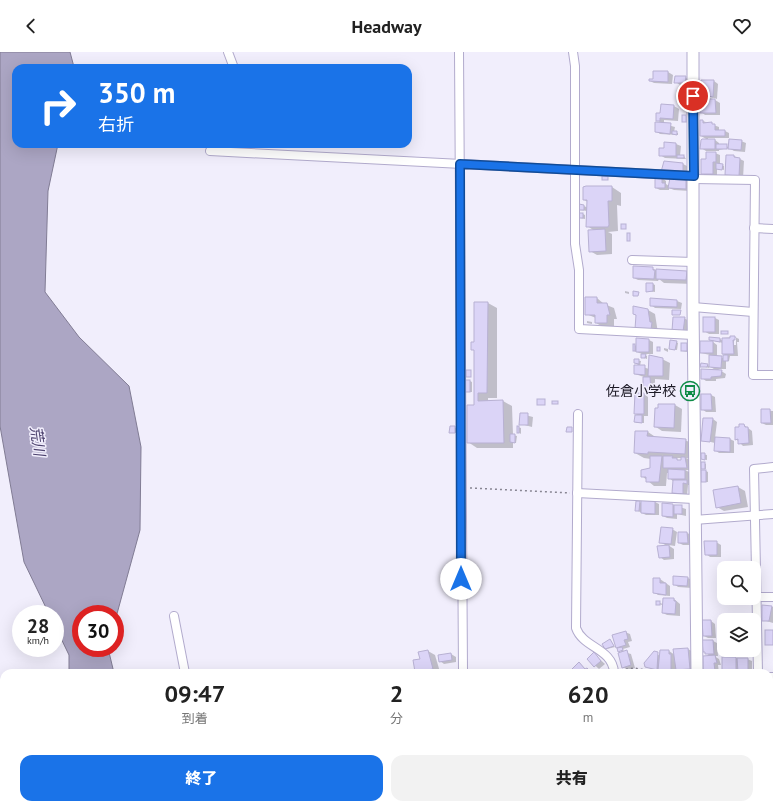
<!DOCTYPE html>
<html lang="ja">
<meta charset="utf-8">
<style>
:root{--surface:#fff;--page:#f2f2f2;--text:#222;--muted:#767676;--accent:#1a73e8}
body{margin:0;font-family:"PT Sans","Noto Sans JP",sans-serif;background:var(--page);color:var(--text);height:100vh;display:flex;flex-direction:column;font-size:15px;white-space:nowrap}
*{box-sizing:border-box;margin:0}
p{font-size:13px;color:var(--muted)}
.icon{flex:none;width:22px;height:22px;fill:none;stroke:currentColor;stroke-width:2;stroke-linecap:round;stroke-linejoin:round}
.map{position:relative;flex:1;overflow:hidden}
.drawer{position:absolute;left:0px;top:617px;width:773px;height:140px;display:flex;flex-direction:column;background:var(--surface);border-radius:12px 12px 0 0;box-shadow:0 4px 16px #0002}
.drawer>*{flex:none}
.top-card{position:absolute;left:12px;top:12px;width:400px;height:84px;border-radius:12px;box-shadow:0 4px 16px #0002;background:#1a73e8;color:#fff;overflow:hidden}
.controls{position:absolute;left:717px;top:509px;display:grid;gap:8px}
.controls a{display:grid;place-items:center;width:44px;height:44px;border-radius:8px;background:var(--surface);box-shadow:0 4px 16px #0002;font-size:20px}
.speed{position:absolute;left:12px;top:553px;display:flex;gap:8px;font-size:20px;font-weight:700;text-align:center}
.speed>*{display:grid;place-content:center;width:52px;height:52px;border-radius:50%;background:var(--surface);box-shadow:0 4px 16px #0002;line-height:1}
.speed small{font-size:10px;font-weight:400}
.speed .limit{border:6px solid #d22;background:#fff;color:#111}
.pin{position:absolute;display:grid;place-items:center;width:34px;height:34px;color:#fff;margin:-17px;border:2px solid #fff;border-radius:50%;box-shadow:0 1px 4px #0007}
.me{position:absolute;width:44px;margin:-22px;rotate:0deg;stroke-linejoin:round;filter:drop-shadow(0 0 3px #0008)}
.turn{display:flex;align-items:center;gap:14px;height:84px;padding:0 20px;font-size:18px}
.turn .icon{width:52px;height:52px;stroke-width:2.5}
.turn b{display:block;font-size:28px;line-height:34px}
.eta{display:flex;justify-content:space-evenly;align-items:center;height:68px;text-align:center}
.eta b{font-size:24px;font-weight:800;line-height:28px}
.cta{display:flex;gap:8px;margin-top:auto;padding:8px 20px}
.cta a{flex:1;height:46px;border-radius:12px;background:var(--accent);color:#fff;font-size:16px;font-weight:800;line-height:46px;text-align:center}
.cta a+a{background:var(--page);color:var(--text)}
header{display:flex;justify-content:space-between;align-items:center;height:52px;padding:0 20px;background:var(--surface);font-size:18px;font-weight:800}
.map>svg:first-child{display:block}
.water{fill:#aca6c4;stroke:#817c94}
.shadow{fill:#0003;fill-rule:evenodd}
.building{fill:#dbd4f7;stroke:#b8b1d3}
.lines{fill:none;stroke-linecap:round;stroke-linejoin:round}
.street-casing{stroke:#b2abcd;stroke-width:10}
.secondary-casing{stroke:#b2abcd;stroke-width:13}
.primary-casing{stroke:#b2abcd;stroke-width:14}
.path{stroke:#888592;stroke-width:1.5;stroke-dasharray:2 3;stroke-linecap:butt}
.street{stroke:#fff;stroke-width:8}
.secondary{stroke:#fff;stroke-width:11}
.primary{stroke:#fff;stroke-width:12}
.route-casing{stroke:#114b97;stroke-width:10}
.route{stroke:#1a73e8;stroke-width:7}
.labels{text-anchor:middle;dominant-baseline:central;stroke-width:3;stroke-linejoin:round;paint-order:stroke}
.poi-label{font-size:14px;fill:#1c1925;stroke:#f1eefc;text-anchor:end}
.water-label{font-size:15px;font-style:italic;fill:#4d426e;stroke:#f1eefc}
</style>
<header><svg class="icon" aria-label="back" viewBox="0 0 24 24"><path d="M15 5l-7 7 7 7"/></svg>Headway<svg class="icon" aria-label="heart" viewBox="0 0 24 24"><path d="M12 20l-8-8c-3-5 5-10 8-4 3-6 11-1 8 4z"/></svg></header>
<div class="map">
<svg width="773" height="757" viewBox="0 0 773 757">
<rect width="100%" height="100%" fill="#f1eefc"/>
<g class="water">
<polygon points="0,0 70,0 74,15 16,16 16,92 58,92 48,139 45,240 79,285 129,334 141,395 140,478 115,569 115,562 81,562 81,596 108,596 114,621 69,621 69,603 55,574 55,562 49,562 24,510 0,374"/>
<rect x="73" y="753" width="74" height="4"/>
</g>
<g class="shadow">
<polygon points="654,20 668,20 673,23 672,32 654,31 650,29 654,28"/>
<polygon points="685,25 690,28 690,33 680,33 676,30"/>
<polygon points="714,29 718,32 717,47 704,43"/>
<polygon points="701,48 715,48 720,51 720,63 705,63 701,60"/>
<polygon points="662,53 674,54 679,57 678,69 664,68 664,72 675,75 674,80 678,81 678,83 660,82 656,79 663,72 657,68 661,62"/>
<polygon points="686,64 688,65 688,71 683,69"/>
<polygon points="703,69 719,75 719,79 725,79 729,81 729,86 708,86 708,88 701,84"/>
<polygon points="703,88 715,88 719,91 719,93 729,95 741,89 746,91 745,100 734,99 729,96 719,98 719,99 706,99 701,96"/>
<polygon points="665,91 676,92 681,94 680,104 684,104 686,107 665,106 660,103 665,97"/>
<polygon points="715,101 720,103 720,112 724,114 724,118 717,116 717,124 706,124 702,121 707,108"/>
<polygon points="734,104 744,109 743,126 730,125 726,123"/>
<polygon points="683,112 687,114 687,123 667,122"/>
<polygon points="662,126 666,129 666,132 669,134 686,127 690,130 690,139 674,138 669,136 669,138 660,138 656,136"/>
<polygon points="612,135 621,141 621,154 617,153 618,179 608,180 612,182 612,202 597,203 590,199 595,179 587,174 587,159 580,158 584,154 588,156 588,150 584,148"/>
<polygon points="583,162 585,163 585,167 580,166"/>
<polygon points="652,216 657,219 687,220 694,224 693,232 664,231 659,227 658,229 638,228 634,226"/>
<polygon points="653,232 655,233 655,240 647,239"/>
<polygon points="625,239 629,240 629,242 625,241"/>
<polygon points="586,246 597,246 604,252 614,256 617,267 614,267 614,275 603,275 596,271 596,266 586,262"/>
<polygon points="651,247 677,249 682,251 681,257 655,256 651,253"/>
<polygon points="488,251 497,256 497,346 488,346 488,350 503,349 512,354 513,383 517,384 516,391 513,391 513,396 477,396 468,390 475,354 475,299 472,297"/>
<polygon points="634,255 648,258 655,262 658,281 643,280 637,264 634,262"/>
<polygon points="684,266 689,269 688,282 678,281"/>
<polygon points="715,266 719,268 719,282 709,282 704,279"/>
<polygon points="587,269 592,270 592,272 587,271"/>
<path d="M 735,285 L 739,287 L 739,290 L 737,290 L 738,304 L 730,304 L 729,309 L 726,309 L 726,317 L 718,317 L 726,322 L 725,326 L 716,327 L 716,329 L 706,329 L 702,326 L 717,319 L 709,314 L 709,316 L 701,314 L 707,313 L 710,314 L 710,303 L 701,301 L 713,290 L 717,293 L 717,305 L 724,306 L 727,304 L 723,302 L 723,291 L 710,288 L 720,287 L 723,289 L 723,286 ZM 734,286 L 736,286 L 736,293 L 734,293 Z"/>
<polygon points="649,288 653,290 653,302 643,302 647,304 647,307 644,306 642,302 634,299 635,293 637,295"/>
<polygon points="676,290 678,291 677,298 670,297"/>
<polygon points="687,292 689,293 688,300 682,299"/>
<polygon points="664,296 668,297 668,300 664,298"/>
<polygon points="650,304 656,304 670,311 669,328 655,327 655,339 649,339 644,337 644,325 635,322 640,314 635,311 635,308 641,309 640,314 649,317"/>
<polygon points="470,329 472,330 472,340 468,340 466,339"/>
<polygon points="644,342 648,345 648,364 644,364 644,371 637,371 635,370 640,364 635,362"/>
<polygon points="686,342 689,343 689,349 686,348"/>
<polygon points="702,343 711,343 715,345 716,360 706,360 702,357"/>
<polygon points="675,353 682,357 681,380 662,379 656,375"/>
<polygon points="762,358 773,359 773,373 766,373 762,371"/>
<polygon points="521,362 533,365 532,375 521,372"/>
<polygon points="713,367 717,370 715,386 730,387 734,389 734,401 719,401 715,398 715,391 702,388"/>
<polygon points="744,373 752,379 753,393 743,394 736,387"/>
<polygon points="451,375 457,376 457,381 450,380"/>
<polygon points="518,375 521,376 521,382 518,380"/>
<path d="M 648,380 L 657,386 L 685,388 L 695,393 L 694,407 L 686,406 L 690,408 L 691,418 L 685,418 L 689,420 L 689,430 L 691,432 L 691,433 L 688,433 L 687,444 L 677,443 L 673,441 L 673,429 L 669,426 L 669,421 L 667,421 L 666,434 L 654,434 L 642,424 L 651,417 L 651,407 L 644,406 L 635,401 ZM 674,406 L 682,406 L 682,409 L 680,409 Z"/>
<polygon points="702,402 707,403 707,408 702,407"/>
<polygon points="704,411 706,412 706,417 702,416"/>
<polygon points="706,419 708,420 708,430 704,430 702,429"/>
<polygon points="738,435 745,439 748,455 724,459 717,455"/>
<polygon points="642,449 655,450 659,452 659,463 646,463 636,458 640,450 642,452"/>
<polygon points="673,453 686,457 686,464 677,462 677,467 667,466 663,464"/>
<polygon points="672,477 677,480 675,494 668,493 674,497 674,507 664,508 660,505 667,494 660,490"/>
<polygon points="679,481 687,481 692,483 692,493 683,493 679,491"/>
<polygon points="716,490 721,493 721,505 710,505 706,502"/>
<polygon points="688,526 692,528 692,536 678,535 674,532"/>
<polygon points="660,527 670,534 670,544 658,543 654,540"/>
<polygon points="674,547 680,552 680,564 667,563 663,561 663,553 657,552 657,550 663,552"/>
<polygon points="763,554 773,555 773,571 763,568"/>
<polygon points="711,569 715,572 716,586 708,586 704,584"/>
<polygon points="625,580 630,582 632,589 628,590 630,595 623,597 624,600 631,602 635,616 628,618 623,615 622,601 617,595"/>
<polygon points="610,588 615,595 607,597 606,596"/>
<polygon points="713,589 717,591 718,604 714,604 719,607 721,613 718,613 719,621 709,621 704,619 711,605 704,599"/>
<polygon points="688,597 695,601 692,621 683,621 675,617 675,620 661,619 646,614 654,600 660,604 669,599 675,603 674,598"/>
<polygon points="428,599 435,603 440,620 416,620 421,608"/>
<polygon points="451,602 456,605 456,610 444,612 440,609"/>
<polygon points="594,602 605,612 599,617 588,607"/>
<polygon points="736,606 747,607 752,609 752,621 726,621 723,619"/>
<rect x="769" y="735" width="4" height="2"/>
<polygon points="769,741 773,742 773,757 761,757 761,753 769,753"/>
<polygon points="575,753 591,753 590,757 579,757"/>
<polygon points="599,753 623,753 623,757 601,756"/>
<polygon points="642,753 659,753 658,757 645,757 641,755"/>
<polygon points="681,753 695,753 695,757 679,757"/>
</g>
<g class="building">
<polygon points="653,19 668,19 668,30 649,29 649,27 653,27"/>
<polygon points="675,24 686,24 685,31 674,31"/>
<polygon points="701,28 714,28 713,45 703,43 703,39 701,39"/>
<polygon points="700,47 715,47 716,61 700,61"/>
<polygon points="661,52 674,53 673,67 660,66 660,69 656,69 656,61 660,61"/>
<rect x="682" y="63" width="4" height="7"/>
<polygon points="700,68 703,68 703,71 712,70 712,72 715,72 715,78 725,78 725,84 700,84"/>
<polygon points="655,70 671,71 670,82 655,80"/>
<polygon points="672,79 677,79 677,83 672,82"/>
<polygon points="702,87 715,87 715,97 700,97 701,88"/>
<polygon points="729,87 742,88 741,98 728,97"/>
<polygon points="664,90 676,91 676,104 659,104 659,96 664,96"/>
<rect x="716" y="92" width="11" height="5"/>
<polygon points="706,100 716,100 716,110 713,110 713,122 701,122 701,107 706,107"/>
<rect x="677" y="103" width="7" height="3"/>
<polygon points="726,103 734,103 734,105 740,106 739,124 725,123"/>
<polygon points="664,109 683,111 683,121 661,120"/>
<polygon points="716,111 723,112 722,118 716,117"/>
<rect x="602" y="124" width="6" height="4"/>
<polygon points="655,125 662,125 662,131 665,131 665,136 655,136"/>
<polygon points="670,126 686,126 686,137 668,136"/>
<polygon points="586,134 612,134 612,149 608,149 609,173 608,175 586,175 587,148 583,148 583,135"/>
<polygon points="579,152 584,153 584,158 579,158"/>
<rect x="579" y="161" width="4" height="5"/>
<rect x="621" y="172" width="5" height="5"/>
<polygon points="605,177 606,199 589,200 588,178"/>
<rect x="627" y="181" width="3" height="8"/>
<polygon points="633,214 653,215 653,218 655,218 654,227 633,226"/>
<polygon points="656,217 687,219 686,228 656,227"/>
<polygon points="646,231 653,231 653,239 646,240"/>
<polygon points="633,239 639,240 638,244 633,244"/>
<polygon points="585,245 597,245 597,251 607,251 610,263 607,263 607,271 595,271 595,263 585,263"/>
<polygon points="650,246 677,248 677,255 650,254"/>
<polygon points="474,250 488,250 487,341 478,341 478,349 503,348 504,391 467,391 467,353 474,353 474,298 471,298 471,290 474,290"/>
<polygon points="633,254 648,257 650,270 652,270 651,278 635,277 636,263 633,262"/>
<polygon points="672,258 681,258 680,263 672,263"/>
<polygon points="673,265 685,265 683,280 672,279"/>
<rect x="703" y="265" width="12" height="15"/>
<rect x="721" y="279" width="7" height="3"/>
<polygon points="730,284 735,284 735,288 733,288 734,302 722,302 722,286 730,286"/>
<polygon points="709,285 720,286 720,290 709,288"/>
<polygon points="636,286 649,287 649,300 636,300"/>
<polygon points="670,288 677,289 675,298 669,297"/>
<rect x="700" y="289" width="13" height="12"/>
<rect x="681" y="291" width="6" height="8"/>
<rect x="633" y="292" width="2" height="7"/>
<rect x="657" y="295" width="3" height="4"/>
<polygon points="641,302 646,302 645,306 641,306"/>
<polygon points="649,303 663,306 663,324 648,324"/>
<polygon points="709,303 722,304 721,316 709,315"/>
<rect x="723" y="303" width="5" height="6"/>
<polygon points="634,307 639,307 639,312 634,311"/>
<polygon points="701,311 708,312 707,315 700,315"/>
<polygon points="634,313 645,313 645,323 634,322"/>
<polygon points="701,317 722,318 721,324 711,325 711,327 701,327"/>
<rect x="466" y="318" width="5" height="7"/>
<polygon points="643,325 650,325 651,337 643,337"/>
<rect x="465" y="328" width="5" height="12"/>
<polygon points="635,341 644,341 644,362 634,362"/>
<rect x="685" y="341" width="2" height="7"/>
<polygon points="701,342 711,342 712,358 701,358"/>
<rect x="537" y="347" width="8" height="6"/>
<rect x="552" y="349" width="6" height="3"/>
<polygon points="658,352 675,352 674,376 654,375 655,356 658,356"/>
<polygon points="761,357 770,357 771,371 761,371"/>
<polygon points="520,361 528,361 528,373 519,373"/>
<polygon points="635,363 642,363 642,371 634,370"/>
<polygon points="703,366 713,366 710,390 701,389"/>
<polygon points="739,372 744,372 745,375 748,375 749,391 738,392 738,387 735,388 735,375 739,375"/>
<polygon points="450,374 455,374 455,381 449,381"/>
<rect x="517" y="374" width="2" height="7"/>
<polygon points="567,375 572,375 572,380 566,380"/>
<polygon points="635,379 648,379 647,384 686,387 685,402 648,400 648,402 634,401"/>
<polygon points="510,382 515,382 515,391 510,390"/>
<polygon points="715,385 730,386 730,400 714,399"/>
<polygon points="701,401 705,401 705,408 701,407"/>
<polygon points="650,404 662,404 659,430 646,430 646,425 641,425 641,418 650,416"/>
<polygon points="663,404 673,404 672,406 677,406 677,408 681,408 681,405 685,405 687,416 663,416"/>
<rect x="701" y="410" width="4" height="7"/>
<polygon points="668,417 685,418 685,427 668,427"/>
<rect x="701" y="418" width="5" height="12"/>
<polygon points="673,428 687,428 687,432 683,431 683,442 672,441"/>
<polygon points="738,434 741,451 716,456 713,438"/>
<polygon points="641,448 655,449 655,462 641,461"/>
<polygon points="636,449 640,449 639,459 635,459"/>
<polygon points="662,451 673,452 673,465 662,464"/>
<rect x="674" y="453" width="8" height="9"/>
<polygon points="661,475 673,476 671,492 659,491"/>
<polygon points="678,480 687,480 688,491 678,491"/>
<polygon points="704,489 717,489 717,503 705,503"/>
<polygon points="669,493 670,505 659,506 657,494"/>
<polygon points="673,524 688,525 687,534 673,533"/>
<polygon points="653,526 660,526 660,531 666,531 666,543 653,541"/>
<polygon points="663,546 674,546 674,549 676,549 675,562 662,561"/>
<rect x="656" y="549" width="4" height="4"/>
<polygon points="762,553 772,554 769,569 762,569"/>
<polygon points="702,568 711,568 712,584 703,584"/>
<rect x="765" y="578" width="8" height="15"/>
<polygon points="626,579 628,587 624,588 626,593 616,596 612,583"/>
<polygon points="610,587 614,594 605,597 602,592"/>
<polygon points="702,588 713,588 714,602 705,602 705,600 703,600"/>
<polygon points="622,595 623,598 618,600 617,596"/>
<polygon points="688,596 690,617 676,618 673,597"/>
<polygon points="428,598 433,617 415,620 413,608 420,607 418,600"/>
<polygon points="627,598 631,613 622,616 618,601"/>
<polygon points="660,598 669,598 669,602 671,602 671,618 658,618"/>
<polygon points="654,599 658,600 657,618 645,615 644,611"/>
<polygon points="594,600 601,609 594,615 587,607"/>
<polygon points="451,601 452,608 439,610 438,603"/>
<polygon points="715,603 717,611 714,611 715,619 703,619 703,604"/>
<rect x="722" y="605" width="14" height="15"/>
<polygon points="737,606 748,606 748,620 738,620"/>
<polygon points="579,610 585,617 587,616 592,621 574,621 571,618"/>
<polygon points="769,740 772,740 771,757 759,757 759,753 769,753"/>
<polygon points="331,753 349,753 352,757 334,757"/>
<polygon points="574,753 586,753 585,757 583,757 576,756"/>
<polygon points="598,753 605,753 605,757 598,756"/>
<rect x="606" y="753" width="13" height="4"/>
<polygon points="641,753 653,753 653,757 640,756"/>
<polygon points="680,753 691,753 688,757 678,757"/>
</g>
<g class="lines">
<g class="street-casing">
<g id="street">
<polyline points="228,0 234,16"/>
<polyline points="459,0 463,621"/>
<polyline points="573,0 575,14 575,192 579,218 579,277 693,283"/>
<polyline points="210,99 694,124"/>
<polyline points="694,127 755,128 753,323 773,323"/>
<polyline points="754,176 773,177"/>
<polyline points="632,208 693,210"/>
<polyline points="693,255 753,260"/>
<path d="M 578,362 L 576,576 C 583,596 612,596 614,620"/>
<polyline points="577,441 694,447"/>
<polyline points="694,468 773,462"/>
<polyline points="756,545 773,545"/>
<polyline points="174,564 185,621"/>
<polyline points="758,621 754,417 773,415"/>
<polyline points="769,625 773,625"/>
<polyline points="769,707 773,707"/>
<polyline points="196,757 196,753"/>
</g>
</g>
<g class="secondary-casing">
<g id="secondary">
<polyline points="693,0 693,255 697,621"/>
<polyline points="706,753 706,757"/>
</g>
</g>
<g class="primary-casing">
<g id="primary">
<polyline points="0,665 4,666"/>
<polyline points="0,674 4,675"/>
<polyline points="435,753 450,757"/>
<polyline points="467,753 486,757"/>
</g>
</g>
<g class="path">
<polyline points="470,436 570,441"/>
<polyline points="621,618 634,616 662,621"/>
<polyline points="669,621 687,621"/>
</g>
<use href="#street" class="street"/>
<use href="#secondary" class="secondary"/>
<use href="#primary" class="primary"/>
</g>
<g class="lines">
<g class="route-casing">
<polyline id="route" points="461,527 460,112 694,124 693,44"/>
</g>
<use href="#route" class="route"/>
</g>
<defs>
<g id="bus-ring" transform="scale(1)"><circle r="9.5" fill="#f1eefc" stroke="#0f8c47" stroke-width="1.5"/><path d="M-5-6H5V4H4V6H2V4H-2V6H-4V4H-5ZM-3.5-4V0h7V-4ZM-3.5 1.2v1.5H-2V1.2ZM2 1.2v1.5H3.5V1.2Z" fill="#0f8c47"/></g>
</defs>
<g fill-rule="evenodd">
<use href="#bus-ring" x="690" y="339"/>
</g>
<g class="labels">
<g class="poi-label">
<text x="676" y="339">佐倉小学校</text>
</g>
<g class="water-label">
<text transform="translate(38 389) rotate(82)">荒川</text>
</g>
</g>
</svg>
<div class="controls">
<a><svg class="icon" aria-label="search" viewBox="0 0 24 24"><circle cx="10" cy="10" r="6"/><path d="M15 15l6 6"/></svg></a>
<a><svg class="icon" aria-label="layers" viewBox="0 0 24 24"><path d="M12 4l9 5-9 5-9-5zM3 14l9 5 9-5"/></svg></a>
</div>
<div class="speed"><div>28<small>km/h</small></div><div class="limit">30</div></div>
<div class="pin" style="left:693px;top:44px;background:#d93025"><svg class="icon" aria-label="arrive" viewBox="0 0 24 24"><path d="M6 21V4h12l-3 4 3 4H6"/></svg></div>
<svg class="me" style="left:461px;top:527px" viewBox="-20 -20 40 40"><circle r="19" fill="#fff"/><path d="M0-13L10 11 0 6-10 11z" fill="#1a73e8"/></svg>
<div class="top-card">
<div class="turn"><svg class="icon" aria-label="right" viewBox="0 0 24 24"><path d="M7 20v-9h11M14 6l5 5-5 5"/></svg><div><b>350 m</b>右折</div></div>
</div>
<section class="drawer">
<div class="eta">
<div><b>09:47</b><p>到着</p></div>
<div><b>2</b><p>分</p></div>
<div><b>620</b><p>m</p></div>
</div>
<div class="cta"><a>終了</a><a>共有</a></div>
</section>
</div>
